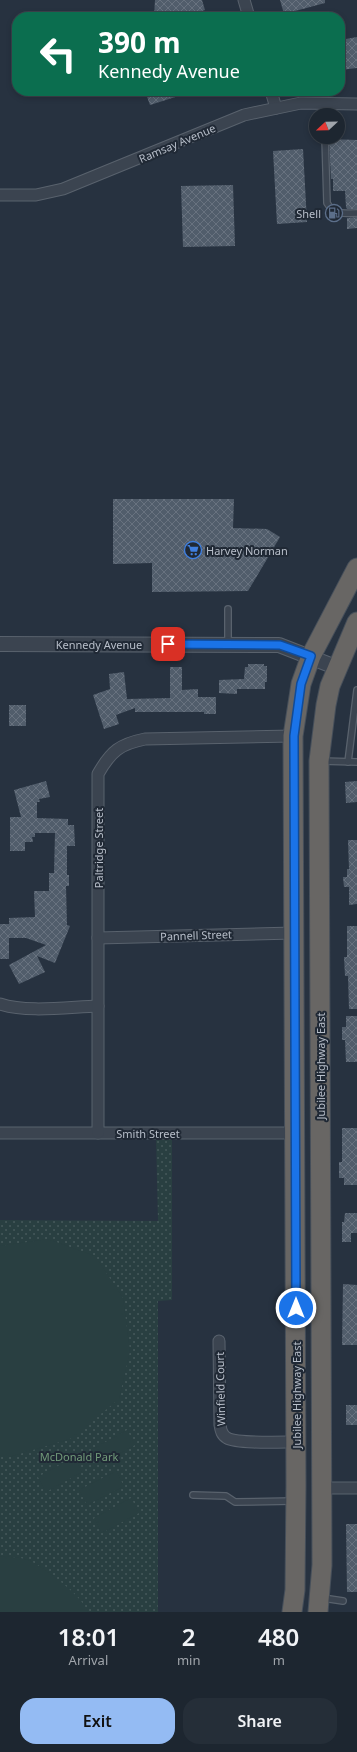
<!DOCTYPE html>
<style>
:root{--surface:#1d2630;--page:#252e38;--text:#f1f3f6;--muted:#a0a5ab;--line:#3b434c;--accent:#94bbf3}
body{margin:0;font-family:"Noto Sans",sans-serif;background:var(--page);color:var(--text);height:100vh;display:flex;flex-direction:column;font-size:15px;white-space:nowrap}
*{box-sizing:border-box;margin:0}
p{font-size:13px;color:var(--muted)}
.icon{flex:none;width:22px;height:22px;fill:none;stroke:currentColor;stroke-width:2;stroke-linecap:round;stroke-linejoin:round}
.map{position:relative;height:1612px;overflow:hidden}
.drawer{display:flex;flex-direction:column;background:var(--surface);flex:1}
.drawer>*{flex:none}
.top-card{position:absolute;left:12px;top:12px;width:333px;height:84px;border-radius:16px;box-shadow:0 2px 6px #0003,0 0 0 1px var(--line);background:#0b6e4f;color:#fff;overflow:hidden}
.needle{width:26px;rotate:248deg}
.fabs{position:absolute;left:309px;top:108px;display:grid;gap:8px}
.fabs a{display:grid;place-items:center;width:36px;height:36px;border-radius:50%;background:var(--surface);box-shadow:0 2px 6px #0003,0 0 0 1px var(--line);font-size:20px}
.pin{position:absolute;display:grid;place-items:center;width:34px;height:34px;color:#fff;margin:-17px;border-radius:8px;box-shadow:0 2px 6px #0006}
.me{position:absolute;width:44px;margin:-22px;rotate:0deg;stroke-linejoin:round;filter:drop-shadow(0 0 3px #0008)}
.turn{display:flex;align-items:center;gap:14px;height:84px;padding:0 20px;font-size:18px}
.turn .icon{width:52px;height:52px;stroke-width:2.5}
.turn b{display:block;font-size:28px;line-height:34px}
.eta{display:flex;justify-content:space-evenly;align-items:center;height:68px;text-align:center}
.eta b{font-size:24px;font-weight:600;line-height:28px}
.action{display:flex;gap:8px;margin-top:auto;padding:8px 20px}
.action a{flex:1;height:46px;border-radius:16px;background:var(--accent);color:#111;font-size:16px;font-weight:600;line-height:46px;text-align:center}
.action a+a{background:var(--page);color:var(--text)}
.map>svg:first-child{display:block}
.park{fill:url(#park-dots)}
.pitch{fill:#293f41}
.building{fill:url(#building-cross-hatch)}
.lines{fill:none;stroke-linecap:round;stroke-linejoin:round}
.service-casing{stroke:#59626d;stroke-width:8}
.minor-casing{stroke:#59626d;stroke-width:13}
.tertiary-casing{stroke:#59626d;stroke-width:16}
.trunk-casing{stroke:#464f5a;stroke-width:21}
.service{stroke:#3b4450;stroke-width:5.5}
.minor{stroke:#3b4450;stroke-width:11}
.tertiary{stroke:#3b4450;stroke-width:14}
.trunk{stroke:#686664;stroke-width:19}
.route-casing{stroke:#114b97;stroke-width:10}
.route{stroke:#1a73e8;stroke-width:7}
.labels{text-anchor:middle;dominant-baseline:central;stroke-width:4;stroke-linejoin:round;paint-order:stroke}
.street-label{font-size:11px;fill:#b8bfca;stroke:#202935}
.poi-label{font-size:11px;fill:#b8bfca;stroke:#202935;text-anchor:end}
.park-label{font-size:11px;fill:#719a79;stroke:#202935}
</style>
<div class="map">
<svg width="357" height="1612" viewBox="0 0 357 1612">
<defs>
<pattern id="park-dots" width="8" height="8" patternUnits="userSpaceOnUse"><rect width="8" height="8" fill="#293f41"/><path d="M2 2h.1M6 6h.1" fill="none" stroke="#46595b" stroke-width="1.8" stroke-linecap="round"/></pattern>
<pattern id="building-cross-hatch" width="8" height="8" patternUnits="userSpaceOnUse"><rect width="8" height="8" fill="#515d6b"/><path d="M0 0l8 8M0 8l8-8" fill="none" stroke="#68727f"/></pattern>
</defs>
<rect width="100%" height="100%" fill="#273240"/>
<polygon class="park" points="172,1137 172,1300 158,1301 158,1612 0,1612 0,1220 158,1221 156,1138"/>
<g class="pitch">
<polygon points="48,1239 95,1256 123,1298 130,1351 119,1399 70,1439 9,1457 0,1457 0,1246"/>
<polygon points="127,1430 135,1445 99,1465 91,1450"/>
<polygon points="74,1457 82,1472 46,1492 38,1477"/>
<polygon points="116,1471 124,1486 87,1505 79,1490"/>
<polygon points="131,1498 139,1513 102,1533 94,1518"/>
<path d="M 0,1556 C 8,1557 20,1557 28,1560 C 44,1567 82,1596 88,1612 L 0,1612 Z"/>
</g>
<g class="building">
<polygon points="155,0 202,0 205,10 184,17 154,17"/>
<polygon points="280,0 325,0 325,3 284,14"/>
<polygon points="357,37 357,68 340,70 340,40"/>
<polygon points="145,91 187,91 188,93 150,105"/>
<polygon points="329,139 357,140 357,209 347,209 346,207 345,191 333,191 333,179 331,179"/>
<polygon points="303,149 307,222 277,224 273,151"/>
<polygon points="233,185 235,246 183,247 181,186"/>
<polygon points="357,217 357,228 347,229 347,218"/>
<polygon points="113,499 234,499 233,528 267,529 280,537 248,591 152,592 152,563 113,564"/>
<polygon points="248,664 264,664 264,666 267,666 267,682 265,682 265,689 237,689 237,694 219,693 219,680 244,679 245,667 248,667"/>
<polygon points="170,667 182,667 182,690 198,689 198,697 216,697 216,714 204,714 204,712 135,712 135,708 116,715 119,724 104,729 93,695 110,689 109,674 124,672 127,699 170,698"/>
<rect x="9" y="705" width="17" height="21"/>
<polygon points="46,781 50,797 39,799 40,802 37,802 37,818 68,819 68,825 74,825 75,846 67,846 67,875 69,875 69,886 66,886 67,925 70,926 55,963 37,956 45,972 19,984 9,965 46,945 26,938 9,938 9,959 0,959 0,924 9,924 9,918 35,917 34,891 49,891 49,873 54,873 55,833 35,833 35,837 32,837 33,842 25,842 25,851 10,851 10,817 21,817 14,790"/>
<polygon points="357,781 357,802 346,803 345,782"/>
<polygon points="348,840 357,840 357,904 349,905 349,887 344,887 343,877 347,877 347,869 349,869"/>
<polygon points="347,926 357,926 357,1009 349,1009 348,976 345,976 344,957 347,957"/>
<polygon points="346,1016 357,1016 357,1062 346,1062 345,1040 342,1040 342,1027 346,1027"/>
<polygon points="342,1128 357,1128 357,1185 344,1185 344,1178 339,1178 339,1162 342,1162"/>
<polygon points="345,1213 357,1213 357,1233 351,1233 351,1242 342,1242 342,1222 344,1222"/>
<polygon points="343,1284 357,1285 357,1345 342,1345"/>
<rect x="346" y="1405" width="11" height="20"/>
<polygon points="346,1524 357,1524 357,1592 347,1592"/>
</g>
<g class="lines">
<g class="service-casing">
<g id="service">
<path d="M 325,137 L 327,203 C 335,216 343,213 357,213"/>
<polyline points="228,609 228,644"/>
<polyline points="321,761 357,762"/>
<polyline points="348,762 357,690"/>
<polyline points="193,1495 226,1496 235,1502 293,1501"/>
<polyline points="323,1598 343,1601"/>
</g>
</g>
<g class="minor-casing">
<g id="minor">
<polyline points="244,0 249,17"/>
<polyline points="271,91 276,108"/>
<polyline points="0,195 36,195 63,189 244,115 301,103 357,104"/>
<polyline points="98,938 294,933"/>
<path d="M 0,1004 C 27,1013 68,1007 98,1006"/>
<polyline points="0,1133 295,1133"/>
<path d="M 98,1133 L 98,774 C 111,751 120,744 145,739 L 293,736"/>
<path d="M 219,1341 L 220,1425 C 221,1431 222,1435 227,1438 C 238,1444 282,1442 296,1442"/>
<polyline points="322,1488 357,1488"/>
</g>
</g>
<g class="tertiary-casing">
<polyline id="tertiary" points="0,644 279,645 338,668"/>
</g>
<g class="trunk-casing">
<g id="trunk">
<polyline points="292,1612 295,1590 296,1485 293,736 301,684 311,656 357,568"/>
<polyline points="318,1612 322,1565 319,761 326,705 330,686 357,622"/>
</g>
</g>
<use href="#service" class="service"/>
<use href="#minor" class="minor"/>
<use href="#tertiary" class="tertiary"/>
<use href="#trunk" class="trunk"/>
</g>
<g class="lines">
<g class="route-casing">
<polyline id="route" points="168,644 280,645 311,656 301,684 294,736 296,1308"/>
</g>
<use href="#route" class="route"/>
</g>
<defs>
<g id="fuel-ring" transform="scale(0.9)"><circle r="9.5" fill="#202935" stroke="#5c6f8a" stroke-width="1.5"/><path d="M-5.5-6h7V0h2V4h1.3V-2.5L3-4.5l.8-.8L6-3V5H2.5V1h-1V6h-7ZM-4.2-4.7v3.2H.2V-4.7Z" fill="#5c6f8a"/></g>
<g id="supermarket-ring" transform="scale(0.9)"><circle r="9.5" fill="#202935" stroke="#3f7fe0" stroke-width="1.5"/><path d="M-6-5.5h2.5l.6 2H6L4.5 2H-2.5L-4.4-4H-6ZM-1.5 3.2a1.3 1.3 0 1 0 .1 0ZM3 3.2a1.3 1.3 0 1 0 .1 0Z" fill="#3f7fe0"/></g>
</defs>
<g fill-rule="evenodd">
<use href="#fuel-ring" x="334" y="213"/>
<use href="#supermarket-ring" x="193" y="550"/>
</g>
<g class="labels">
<g class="street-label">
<text transform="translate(177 143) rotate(-23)">Ramsay Avenue</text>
<text x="99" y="644">Kennedy Avenue</text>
<text transform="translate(98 848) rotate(-90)">Paltridge Street</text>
<text transform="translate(196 935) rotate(-2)">Pannell Street</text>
<text transform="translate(320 1066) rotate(-90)">Jubilee Highway East</text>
<text x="148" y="1133">Smith Street</text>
<text transform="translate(220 1389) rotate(-91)">Winfield Court</text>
<text transform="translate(296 1395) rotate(-90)">Jubilee Highway East</text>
</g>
<g class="poi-label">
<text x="321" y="213">Shell</text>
<text x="206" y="550" text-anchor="start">Harvey Norman</text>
</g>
<g class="park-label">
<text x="79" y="1456">McDonald Park</text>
</g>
</g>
</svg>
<div class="fabs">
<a><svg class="needle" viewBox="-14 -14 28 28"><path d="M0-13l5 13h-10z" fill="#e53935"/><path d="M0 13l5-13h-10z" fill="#a0a5ab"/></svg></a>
</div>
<div class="pin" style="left:168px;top:644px;background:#d93025"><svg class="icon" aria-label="arrive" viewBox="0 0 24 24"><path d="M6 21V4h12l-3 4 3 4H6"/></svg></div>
<svg class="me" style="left:296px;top:1308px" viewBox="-20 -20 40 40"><circle r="17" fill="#1a73e8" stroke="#fff" stroke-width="3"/><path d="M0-11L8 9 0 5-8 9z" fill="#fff"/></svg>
<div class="top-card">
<div class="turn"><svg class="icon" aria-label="left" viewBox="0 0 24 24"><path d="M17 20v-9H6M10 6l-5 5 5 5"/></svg><div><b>390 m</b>Kennedy Avenue</div></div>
</div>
</div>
<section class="drawer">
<div class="eta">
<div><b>18:01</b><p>Arrival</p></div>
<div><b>2</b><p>min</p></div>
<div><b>480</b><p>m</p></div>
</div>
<div class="action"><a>Exit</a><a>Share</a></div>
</section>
